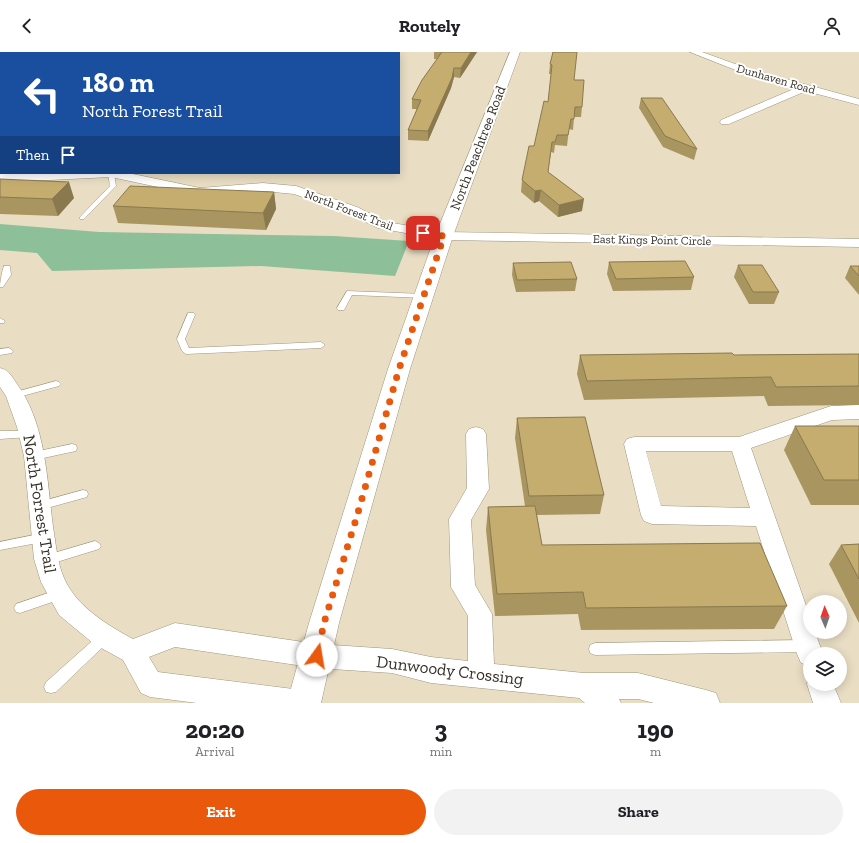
<!DOCTYPE html>
<style>
:root{--surface:#fff;--page:#f2f2f2;--text:#202124;--muted:#757577;--accent:#ea580c}
body{margin:0;font-family:"Zilla Slab",serif;background:var(--page);color:var(--text);height:100vh;display:flex;flex-direction:column;font-size:15px;white-space:nowrap}
*{box-sizing:border-box;margin:0}
p{font-size:13px;color:var(--muted)}
.icon{flex:none;width:22px;height:22px;fill:none;stroke:currentColor;stroke-width:2;stroke-linecap:round;stroke-linejoin:round}
.map{position:relative;height:651px;overflow:hidden}
.panel{display:flex;flex-direction:column;background:var(--surface);flex:1}
.panel>*{flex:none}
.banner{position:absolute;left:0px;top:0px;width:400px;height:122px;box-shadow:0 2px 10px #0003;background:#1a4fa0;color:#fff;overflow:hidden}
.needle{width:26px;rotate:358deg}
.tools{position:absolute;left:803px;top:543px;display:grid;gap:8px}
.tools a{display:grid;place-items:center;width:44px;height:44px;border-radius:50%;background:var(--surface);box-shadow:0 2px 10px #0003;font-size:20px}
.pin{position:absolute;display:grid;place-items:center;width:34px;height:34px;color:#fff;margin:-17px;border-radius:8px;box-shadow:0 2px 6px #0006}
.me{position:absolute;width:44px;margin:-22px;rotate:13deg;stroke-linejoin:round;filter:drop-shadow(0 0 3px #0008)}
.turn{display:flex;align-items:center;gap:14px;height:84px;padding:0 16px;font-size:18px}
.turn .icon{width:52px;height:52px;stroke-width:2.5}
.turn b{display:block;font-size:28px;line-height:34px}
.then{display:flex;align-items:center;height:38px;padding:0 16px;background:#0003;gap:8px;font-size:15px}
.eta{display:flex;justify-content:space-evenly;align-items:center;height:68px;text-align:center}
.eta b{font-size:24px;font-weight:700;line-height:28px}
.button{display:flex;gap:8px;margin-top:auto;padding:8px 16px}
.button a{flex:1;height:46px;border-radius:24px;background:var(--accent);color:#fff;font-size:16px;font-weight:700;line-height:46px;text-align:center}
.button a+a{background:var(--page);color:var(--text)}
header{display:flex;justify-content:space-between;align-items:center;height:52px;padding:0 16px;background:var(--surface);font-size:18px;font-weight:700}
.map>svg:first-child{display:block}
.green{fill:#8dbf98}
.lines{fill:none;stroke-linecap:round;stroke-linejoin:round}
.service-casing{stroke:#9f957d;stroke-width:1}
.minor-casing{stroke:#9f957d;stroke-width:1}
.tertiary-casing{stroke:#9f957d;stroke-width:1}
.service{fill:#fff;fill-rule:evenodd}
.minor{fill:#fff;fill-rule:evenodd}
.tertiary{fill:#fff;fill-rule:evenodd}
.wall{fill:#a99560}
.shaded-wall{fill:#8a794e}
.building{fill:#c5ad70;stroke:#8a794e}
.route{stroke:#ea580c;stroke-width:7;stroke-dasharray:0 12.6}
.labels{text-anchor:middle;dominant-baseline:central;stroke-width:4;stroke-linejoin:round;paint-order:stroke}
.far-street-label{font-size:12px;fill:#343026;stroke:#fff}
.street-label{font-size:14px;fill:#343026;stroke:#fff}
.near-street-label{font-size:17px;fill:#343026;stroke:#fff}
</style>
<header><svg class="icon" aria-label="back" viewBox="0 0 24 24"><path d="M15 5l-7 7 7 7"/></svg>Routely<svg class="icon" aria-label="person" viewBox="0 0 24 24"><circle cx="12" cy="8" r="4"/><path d="M4 21q1-7 8-7t8 7"/></svg></header>
<div class="map">
<svg width="859" height="651" viewBox="0 0 859 651">
<rect width="100%" height="100%" fill="#e9dec4"/>
<polygon class="green" points="0,172 99,180 334,184 409,189 395,224 261,214 52,219 37,201 0,198"/>
<g class="lines">
<g class="service-casing">
<g id="service">
<polygon points="108,121 114,121 116,134 84,167 80,167 80,165 110,134"/>
<path d="M 4,214 L 10,214 L 11,223 L 3,235 L 0,235 C 0,230 2,219 4,214 Z"/>
<polygon points="347,239 424,242 428,244 424,246 352,243 344,258 338,258 337,256"/>
<polygon points="188,261 194,261 195,263 185,287 189,296 321,290 325,293 321,296 186,302 182,299 177,287"/>
<polygon points="0,266 5,269 4,271 0,271"/>
<polygon points="9,296 13,299 12,301 0,303 0,297"/>
<polygon points="56,329 59,330 61,332 59,334 15,346 10,343 12,341"/>
<polygon points="0,379 29,379 32,380 34,382 32,384 29,385 0,387"/>
<polygon points="72,392 76,393 77,396 76,399 34,408 30,407 29,404 30,401 34,400"/>
<polygon points="83,438 87,439 88,442 87,445 40,458 36,457 35,454 36,451"/>
<polygon points="44,481 48,483 50,486 48,489 0,498 0,490"/>
<polygon points="95,489 99,491 101,494 99,497 47,513 43,511 41,508 43,505 47,503"/>
<polygon points="60,537 64,538 66,542 64,546 20,561 16,560 14,556 16,552"/>
<polygon points="104,580 108,582 110,586 108,590 56,640 51,641 46,640 44,635 46,630 100,582"/>
<polygon points="806,588 811,590 812,594 811,598 806,600 595,603 590,601 589,597 590,593 595,591"/>
</g>
</g>
<g class="minor-casing">
<g id="minor">
<polygon points="690,0 702,0 749,17 859,47 859,53 806,39 729,72 721,72 720,70 721,68 796,36 743,21"/>
<rect x="0" y="103" width="1" height="8"/>
<polygon points="0,119 1,121 128,121 200,136 263,131 296,134 357,155 387,170 444,180 859,187 859,195 444,188 378,176 347,161 294,142 263,139 200,144 111,125 29,129 0,127"/>
<path d="M 0,316 C 9,318 12,325 17,332 C 46,372 47,428 53,475 C 56,492 57,510 64,526 C 76,554 107,573 133,587 L 175,571 L 317,592 L 392,597 L 431,605 L 468,609 L 468,564 L 451,535 L 449,467 L 467,436 L 466,382 L 469,377 L 476,375 L 483,377 L 486,382 L 489,437 L 471,468 L 475,533 L 492,562 L 494,612 L 584,621 L 638,621 L 706,638 L 716,641 L 720,651 L 654,651 L 638,647 L 619,647 L 621,651 L 585,651 L 579,646 L 431,631 L 392,621 L 317,616 L 175,595 L 149,605 L 158,620 L 301,638 L 311,641 L 315,651 L 197,651 L 150,645 L 141,641 L 123,608 L 94,592 L 59,563 L 41,530 L 34,507 L 24,404 L 17,375 L 6,344 L 0,335 Z"/>
<path d="M 859,353 L 859,367 L 832,368 L 751,396 L 810,565 L 810,580 L 815,580 L 823,602 L 810,602 L 810,614 L 801,611 L 797,602 L 756,474 L 652,472 L 644,469 L 641,463 L 624,392 L 627,387 L 634,385 L 739,385 L 831,354 ZM 646,399 L 732,399 L 750,456 L 661,454 Z"/>
<polygon points="810,624 810,632 833,632 841,651 813,651 807,632"/>
</g>
</g>
<g class="tertiary-casing">
<g id="tertiary">
<polygon points="510,0 520,0 453,184 410,317 339,571 321,651 287,651 309,571 388,317 435,184"/>
<rect x="0" y="13" width="1" height="6"/>
</g>
</g>
<use href="#service" class="service"/>
<use href="#minor" class="minor"/>
<use href="#tertiary" class="tertiary"/>
</g>
<g class="wall">
<polygon points="434,0 477,0 460,26 454,25 451,36 428,89 408,88 408,78 417,57 412,57 412,47 437,7 434,7"/>
<polygon points="553,0 574,28 582,55 581,65 574,65 573,78 569,77 567,94 555,93 554,101 551,100 548,120 582,159 558,165 539,149 534,151 521,140 522,128 534,94 548,50 551,22 549,22 550,12"/>
<polygon points="641,46 697,97 694,108 663,95 639,56"/>
<polygon points="0,127 74,146 58,164 0,162"/>
<polygon points="274,140 276,157 266,178 118,171 113,154"/>
<polygon points="609,210 694,225 691,238 613,239 607,222"/>
<polygon points="513,211 577,227 575,239 516,240 512,223"/>
<polygon points="738,213 779,240 774,252 749,252 734,225"/>
<polygon points="850,214 859,214 859,243 845,226"/>
<polygon points="859,302 859,353 768,354 764,344 584,348 577,322 580,303 734,303"/>
<polygon points="517,366 604,443 600,462 537,463 542,493 787,554 774,577 581,578 578,562 495,564 486,478 488,455 525,454 515,386"/>
<polygon points="795,374 859,374 859,453 811,453 784,398"/>
<polygon points="859,492 859,571 829,512 841,493"/>
</g>
<g class="shaded-wall">
<polygon points="199,0 220,0 219,1 197,1"/>
<polygon points="471,0 477,0 460,26 461,16"/>
<polygon points="454,16 454,25 451,36 428,89 428,79"/>
<polygon points="1,60 1,76 0,77 0,61"/>
<polygon points="69,130 74,146 58,164 52,147"/>
<polygon points="541,138 539,149 534,151 535,139"/>
<polygon points="274,140 276,157 266,178 263,161"/>
<polygon points="584,147 582,159 558,165 559,153"/>
</g>
<g class="building">
<polygon points="160,0 199,0 197,1 159,1"/>
<rect x="325" y="0" width="28" height="1"/>
<polygon points="442,0 471,0 461,16 454,16 452,26 428,79 408,78 421,48 412,47 422,28"/>
<polygon points="553,0 577,0 574,28 584,28 582,55 575,55 574,67 571,67 568,83 557,83 555,90 552,90 548,120 584,147 559,153 541,138 535,139 522,128 529,94 534,94 544,49 548,50 552,13 550,12"/>
<polygon points="0,33 1,34 1,60 0,61"/>
<polygon points="641,46 662,46 697,97 665,84"/>
<polygon points="0,127 69,130 52,147 0,145"/>
<polygon points="130,134 274,140 263,161 113,154"/>
<polygon points="685,209 694,225 616,227 609,210"/>
<polygon points="571,210 577,227 517,228 513,211"/>
<polygon points="738,213 762,213 779,240 753,240"/>
<polygon points="850,214 859,214 859,224"/>
<polygon points="732,301 734,303 859,302 859,334 776,335 771,325 587,329 580,303"/>
<polygon points="585,365 604,443 529,444 517,366"/>
<polygon points="795,374 859,374 859,428 824,428"/>
<polygon points="535,454 542,493 760,491 787,554 586,556 583,540 497,542 488,455"/>
<polygon points="859,492 859,527 841,493"/>
</g>
<g class="lines">
<polyline class="route" points="317,604 324,571 357,464 399,317 444,184 423,181"/>
</g>
<g class="labels">
<g class="far-street-label">
<text transform="translate(776 27) rotate(16)">Dunhaven Road</text>
<text transform="translate(349 158) rotate(21)">North Forest Trail</text>
<text transform="translate(652 188) rotate(1)">East Kings Point Circle</text>
</g>
<g class="street-label">
<text transform="translate(478 96) rotate(-69)">North Peachtree Road</text>
</g>
<g class="near-street-label">
<text transform="translate(40 452) rotate(81)">North Forrest Trail</text>
<text transform="translate(450 618) rotate(7)">Dunwoody Crossing</text>
</g>
</g>
</svg>
<div class="tools">
<a><svg class="needle" viewBox="-14 -14 28 28"><path d="M0-13l5 13h-10z" fill="#e53935"/><path d="M0 13l5-13h-10z" fill="#757577"/></svg></a>
<a><svg class="icon" aria-label="layers" viewBox="0 0 24 24"><path d="M12 4l9 5-9 5-9-5zM3 14l9 5 9-5"/></svg></a>
</div>
<div class="pin" style="left:423px;top:181px;background:#d93025"><svg class="icon" aria-label="arrive" viewBox="0 0 24 24"><path d="M6 21V4h12l-3 4 3 4H6"/></svg></div>
<svg class="me" style="left:317px;top:604px" viewBox="-20 -20 40 40"><circle r="19" fill="#fff"/><path d="M0-13L10 11 0 6-10 11z" fill="#ea580c"/></svg>
<div class="banner">
<div class="turn"><svg class="icon" aria-label="left" viewBox="0 0 24 24"><path d="M17 20v-9H6M10 6l-5 5 5 5"/></svg><div><b>180 m</b>North Forest Trail</div></div>
<div class="then">Then<svg class="icon" aria-label="arrive" viewBox="0 0 24 24"><path d="M6 21V4h12l-3 4 3 4H6"/></svg></div>
</div>
</div>
<section class="panel">
<div class="eta">
<div><b>20:20</b><p>Arrival</p></div>
<div><b>3</b><p>min</p></div>
<div><b>190</b><p>m</p></div>
</div>
<div class="button"><a>Exit</a><a>Share</a></div>
</section>
